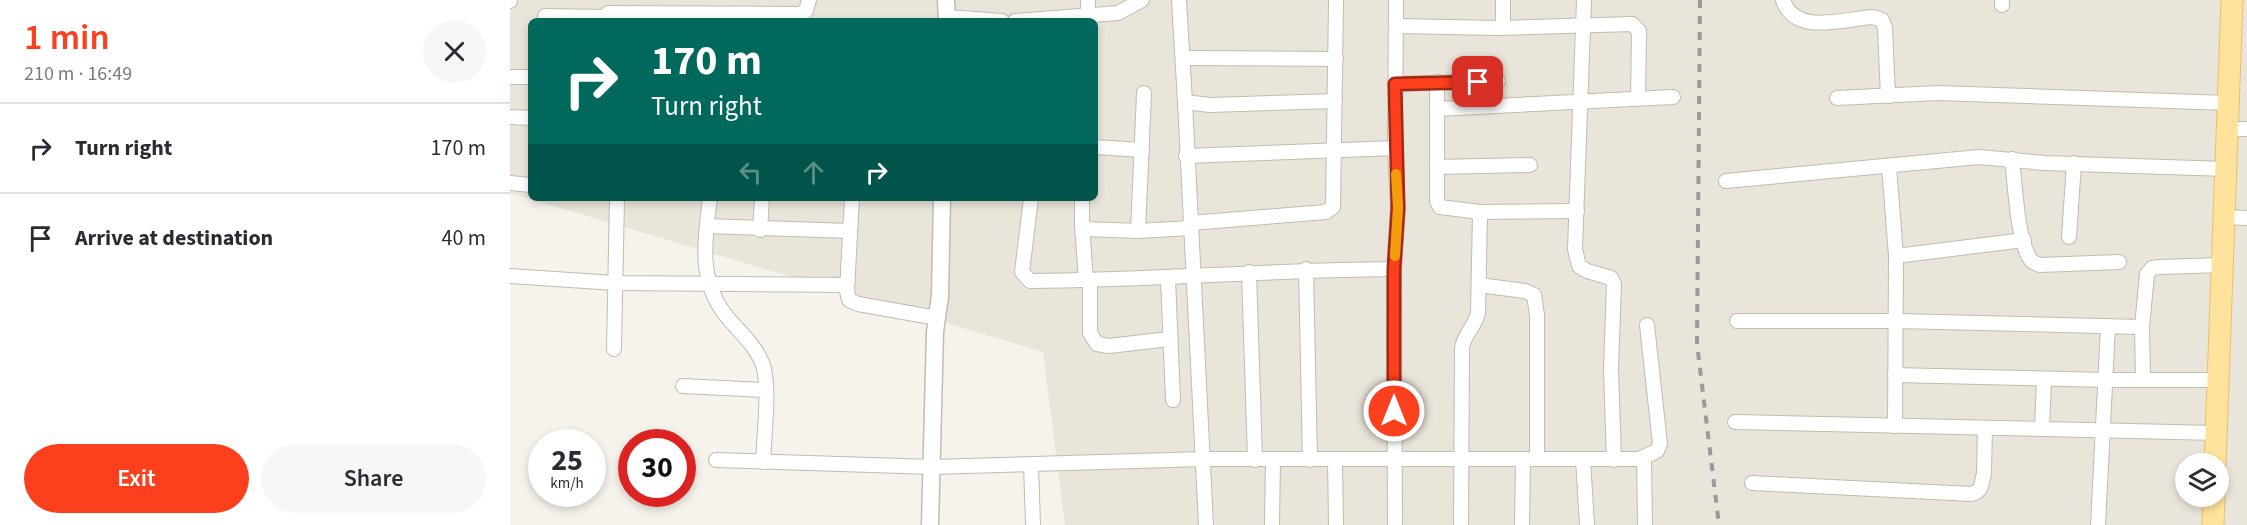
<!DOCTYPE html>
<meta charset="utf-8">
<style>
:root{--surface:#fff;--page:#f7f7f7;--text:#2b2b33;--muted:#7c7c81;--line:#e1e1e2;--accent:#fc3f1d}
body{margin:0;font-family:"Source Sans 3",sans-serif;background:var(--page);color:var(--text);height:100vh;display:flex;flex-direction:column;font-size:22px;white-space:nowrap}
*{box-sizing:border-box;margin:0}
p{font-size:20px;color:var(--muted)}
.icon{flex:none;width:33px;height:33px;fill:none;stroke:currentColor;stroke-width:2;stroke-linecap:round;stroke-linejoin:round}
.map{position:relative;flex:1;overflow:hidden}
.drawer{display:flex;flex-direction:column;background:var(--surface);width:510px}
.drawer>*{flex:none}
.guide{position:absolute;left:18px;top:18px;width:570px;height:183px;border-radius:9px;box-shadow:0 3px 9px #0003;background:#00695c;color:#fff;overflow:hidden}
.buttons{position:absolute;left:1665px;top:453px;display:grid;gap:12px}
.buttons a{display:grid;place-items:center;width:54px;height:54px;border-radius:50%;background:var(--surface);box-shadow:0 3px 9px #0003;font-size:30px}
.speed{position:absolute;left:18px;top:429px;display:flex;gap:12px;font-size:30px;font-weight:700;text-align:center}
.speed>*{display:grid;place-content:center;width:78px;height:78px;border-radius:50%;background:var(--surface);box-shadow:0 3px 9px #0003;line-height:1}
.speed small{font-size:15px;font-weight:400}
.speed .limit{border:9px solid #d22;background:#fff;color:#111}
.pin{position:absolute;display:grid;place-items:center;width:51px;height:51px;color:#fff;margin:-26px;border-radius:12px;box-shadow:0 3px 9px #0006}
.me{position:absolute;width:66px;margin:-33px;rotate:0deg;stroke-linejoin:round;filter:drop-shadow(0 0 4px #0008)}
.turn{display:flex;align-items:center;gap:21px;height:126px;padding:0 24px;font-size:27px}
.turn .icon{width:78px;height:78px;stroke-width:2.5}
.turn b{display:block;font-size:42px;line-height:51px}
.lanes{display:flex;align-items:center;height:57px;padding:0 24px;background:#0003;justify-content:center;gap:30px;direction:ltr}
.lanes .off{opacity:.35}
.round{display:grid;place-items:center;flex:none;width:63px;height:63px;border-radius:32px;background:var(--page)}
.head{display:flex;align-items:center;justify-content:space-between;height:102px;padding:0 24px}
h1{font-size:36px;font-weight:600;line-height:45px;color:var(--accent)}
.action{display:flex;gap:12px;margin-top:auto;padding:12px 24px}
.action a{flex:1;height:69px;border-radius:36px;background:var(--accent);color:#fff;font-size:24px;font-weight:600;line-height:69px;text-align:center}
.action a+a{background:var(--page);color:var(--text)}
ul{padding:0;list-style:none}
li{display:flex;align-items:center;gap:18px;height:90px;padding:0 24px;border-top:2px solid var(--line)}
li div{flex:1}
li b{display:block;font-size:22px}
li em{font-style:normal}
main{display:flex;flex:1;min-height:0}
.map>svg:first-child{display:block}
.residential{fill:#eae5da;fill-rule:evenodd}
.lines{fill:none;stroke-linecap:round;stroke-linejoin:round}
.minor-casing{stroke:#c2bbae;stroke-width:16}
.tertiary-casing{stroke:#c2bbae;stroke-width:19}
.primary-casing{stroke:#e6c16a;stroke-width:23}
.minor{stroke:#fff;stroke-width:14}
.tertiary{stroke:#fff;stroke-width:16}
.primary{stroke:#ffe39c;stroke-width:21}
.rail{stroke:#9a9a9a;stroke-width:4;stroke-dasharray:8 8;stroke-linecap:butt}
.route-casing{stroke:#a42913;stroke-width:15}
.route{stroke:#fc3f1d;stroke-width:10}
.slow{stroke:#f59e0b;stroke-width:10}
</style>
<main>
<section class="drawer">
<div class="head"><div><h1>1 min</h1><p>210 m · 16:49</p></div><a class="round"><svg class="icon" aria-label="close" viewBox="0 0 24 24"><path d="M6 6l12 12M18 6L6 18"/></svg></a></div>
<ul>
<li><svg class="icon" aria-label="right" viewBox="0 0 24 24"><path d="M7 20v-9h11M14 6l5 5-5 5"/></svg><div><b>Turn right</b></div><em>170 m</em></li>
<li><svg class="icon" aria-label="arrive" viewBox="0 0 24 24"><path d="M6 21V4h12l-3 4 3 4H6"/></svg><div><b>Arrive at destination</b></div><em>40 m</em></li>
</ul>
<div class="action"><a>Exit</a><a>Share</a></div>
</section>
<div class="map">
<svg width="1737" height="525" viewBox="0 0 1737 525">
<rect width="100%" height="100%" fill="#f6f3ec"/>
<path class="residential" d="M 0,0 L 1737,0 L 1737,525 L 555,525 L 533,352 L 0,193 ZM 21,21 L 585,21 L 585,198 L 21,198 ZM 1676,464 L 1708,464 L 1708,496 L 1676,496 Z"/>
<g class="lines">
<g class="minor-casing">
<g id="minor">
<polyline points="669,0 675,102"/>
<polyline points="1074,0 1065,249 1069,266 1077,271 1101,278 1104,284 1101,369 1104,460"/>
<path d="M 1273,0 C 1285,36 1333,19 1363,17 L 1372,20 L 1375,28 L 1378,96"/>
<polyline points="0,1 0,0"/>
<polyline points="1492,5 1492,0"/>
<polyline points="98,13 289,14 296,11 299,0"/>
<polyline points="35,16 98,17"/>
<polyline points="437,17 492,21"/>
<polyline points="505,21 608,13 632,0"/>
<polyline points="578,21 578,0"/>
<polyline points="886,26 988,28 1122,24 1129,31 1128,98"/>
<polyline points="993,28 993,0"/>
<polyline points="673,58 826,59"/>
<polyline points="0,77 21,77"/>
<polyline points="927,82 927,201 930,207 970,212 1067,211"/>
<polyline points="885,84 988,81"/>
<polyline points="1327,98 1428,93 1718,103"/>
<polyline points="927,109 1163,97"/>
<polyline points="0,117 21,118"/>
<polyline points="1717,129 1737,129"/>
<polyline points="585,147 632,150"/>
<polyline points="676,156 885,148"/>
<path d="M 1502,159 C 1505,183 1507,237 1519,257 C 1521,262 1525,263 1530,265 L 1609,262"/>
<polyline points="1379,166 1386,256 1385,426"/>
<polyline points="927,167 1020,165"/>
<polyline points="1216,181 1469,157 1534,163 1716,169"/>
<polyline points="0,183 21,185"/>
<path d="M 200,198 C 195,238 188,278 214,313 C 227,330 246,345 253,365 C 260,387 254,437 253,462"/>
<polyline points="342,198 337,291 339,300 348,304 427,318"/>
<path d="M 521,198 L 512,272 L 520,281 C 641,280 762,270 884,269"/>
<polyline points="572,198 572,223 576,229 628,231 680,228"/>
<polyline points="1714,217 1737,218"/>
<polyline points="680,223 816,212 823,207 826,0"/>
<polyline points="572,225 576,281"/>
<polyline points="197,226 340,231"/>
<polyline points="250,230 252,198"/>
<polyline points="628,231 634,93"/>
<polyline points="1559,237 1564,163"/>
<polyline points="1386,256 1514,240"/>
<polyline points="796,269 800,460"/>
<polyline points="739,272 745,460"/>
<polyline points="0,276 105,283 337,285"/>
<polyline points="658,278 663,400"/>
<polyline points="580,281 580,333 587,344 599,346 659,339"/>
<polyline points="969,285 1015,291 1024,295 1027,315 1027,459"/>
<polyline points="1227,321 1386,321 1632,327"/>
<polyline points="104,349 107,198"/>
<polyline points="1385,375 1597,380 1708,380"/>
<polyline points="1633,380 1632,327 1637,274 1642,268 1650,267 1712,265"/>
<polyline points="173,386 255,390"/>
<polyline points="1225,422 1707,433"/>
<polyline points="1532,429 1534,379"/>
<polyline points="1134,458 1135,525"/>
<polyline points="206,460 423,467 694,459 1129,459 1147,451 1150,444 1137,325"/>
<polyline points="825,460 826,525"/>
<polyline points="1073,460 1077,525"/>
<polyline points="521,465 523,525"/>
<polyline points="1242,483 1461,494 1467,492 1471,487 1474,473 1475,428"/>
<polyline points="696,525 675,102 700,105 825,101"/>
<polyline points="762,525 763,460"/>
<polyline points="885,525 884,269 888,208 885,148 886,0"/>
<path d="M 951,525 L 952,349 C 953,335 965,327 968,313 L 970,212"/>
<polyline points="1012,525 1013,459"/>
<polyline points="1588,525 1598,326"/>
</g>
</g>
<g class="tertiary-casing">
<g id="tertiary">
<polyline points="436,0 437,21"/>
<polyline points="420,525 425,332 430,296 432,198"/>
</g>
</g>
<g class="primary-casing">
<g id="primary">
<polyline points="1705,464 1722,0"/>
<polyline points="1703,525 1704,496"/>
</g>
</g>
<use href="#minor" class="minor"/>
<use href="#tertiary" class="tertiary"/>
<use href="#primary" class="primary"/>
<polyline class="rail" points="1190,0 1187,344 1209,525"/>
</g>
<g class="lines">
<g class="route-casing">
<polyline id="route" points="884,411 884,269 888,208 885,84 968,82"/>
</g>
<use href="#route" class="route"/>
<polyline class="slow" points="885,256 888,208 886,174"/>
</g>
</svg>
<div class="buttons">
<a><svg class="icon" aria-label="layers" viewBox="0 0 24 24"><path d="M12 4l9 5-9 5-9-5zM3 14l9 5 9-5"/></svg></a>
</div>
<div class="speed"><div>25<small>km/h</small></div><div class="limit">30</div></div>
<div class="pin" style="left:968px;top:82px;background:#d93025"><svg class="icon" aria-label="arrive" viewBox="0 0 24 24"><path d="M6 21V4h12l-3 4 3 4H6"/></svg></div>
<svg class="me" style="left:884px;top:411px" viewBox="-20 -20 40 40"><circle r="17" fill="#fc3f1d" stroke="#fff" stroke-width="3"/><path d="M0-11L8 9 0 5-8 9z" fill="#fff"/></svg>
<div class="guide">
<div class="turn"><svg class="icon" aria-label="right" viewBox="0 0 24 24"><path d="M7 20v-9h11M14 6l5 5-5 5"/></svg><div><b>170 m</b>Turn right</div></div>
<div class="lanes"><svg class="icon off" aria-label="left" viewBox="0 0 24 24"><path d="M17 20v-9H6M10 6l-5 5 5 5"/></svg><svg class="icon off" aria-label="ahead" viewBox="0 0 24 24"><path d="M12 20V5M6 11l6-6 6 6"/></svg><svg class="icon" aria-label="right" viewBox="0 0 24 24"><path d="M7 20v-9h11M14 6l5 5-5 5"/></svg></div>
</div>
</div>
</main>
